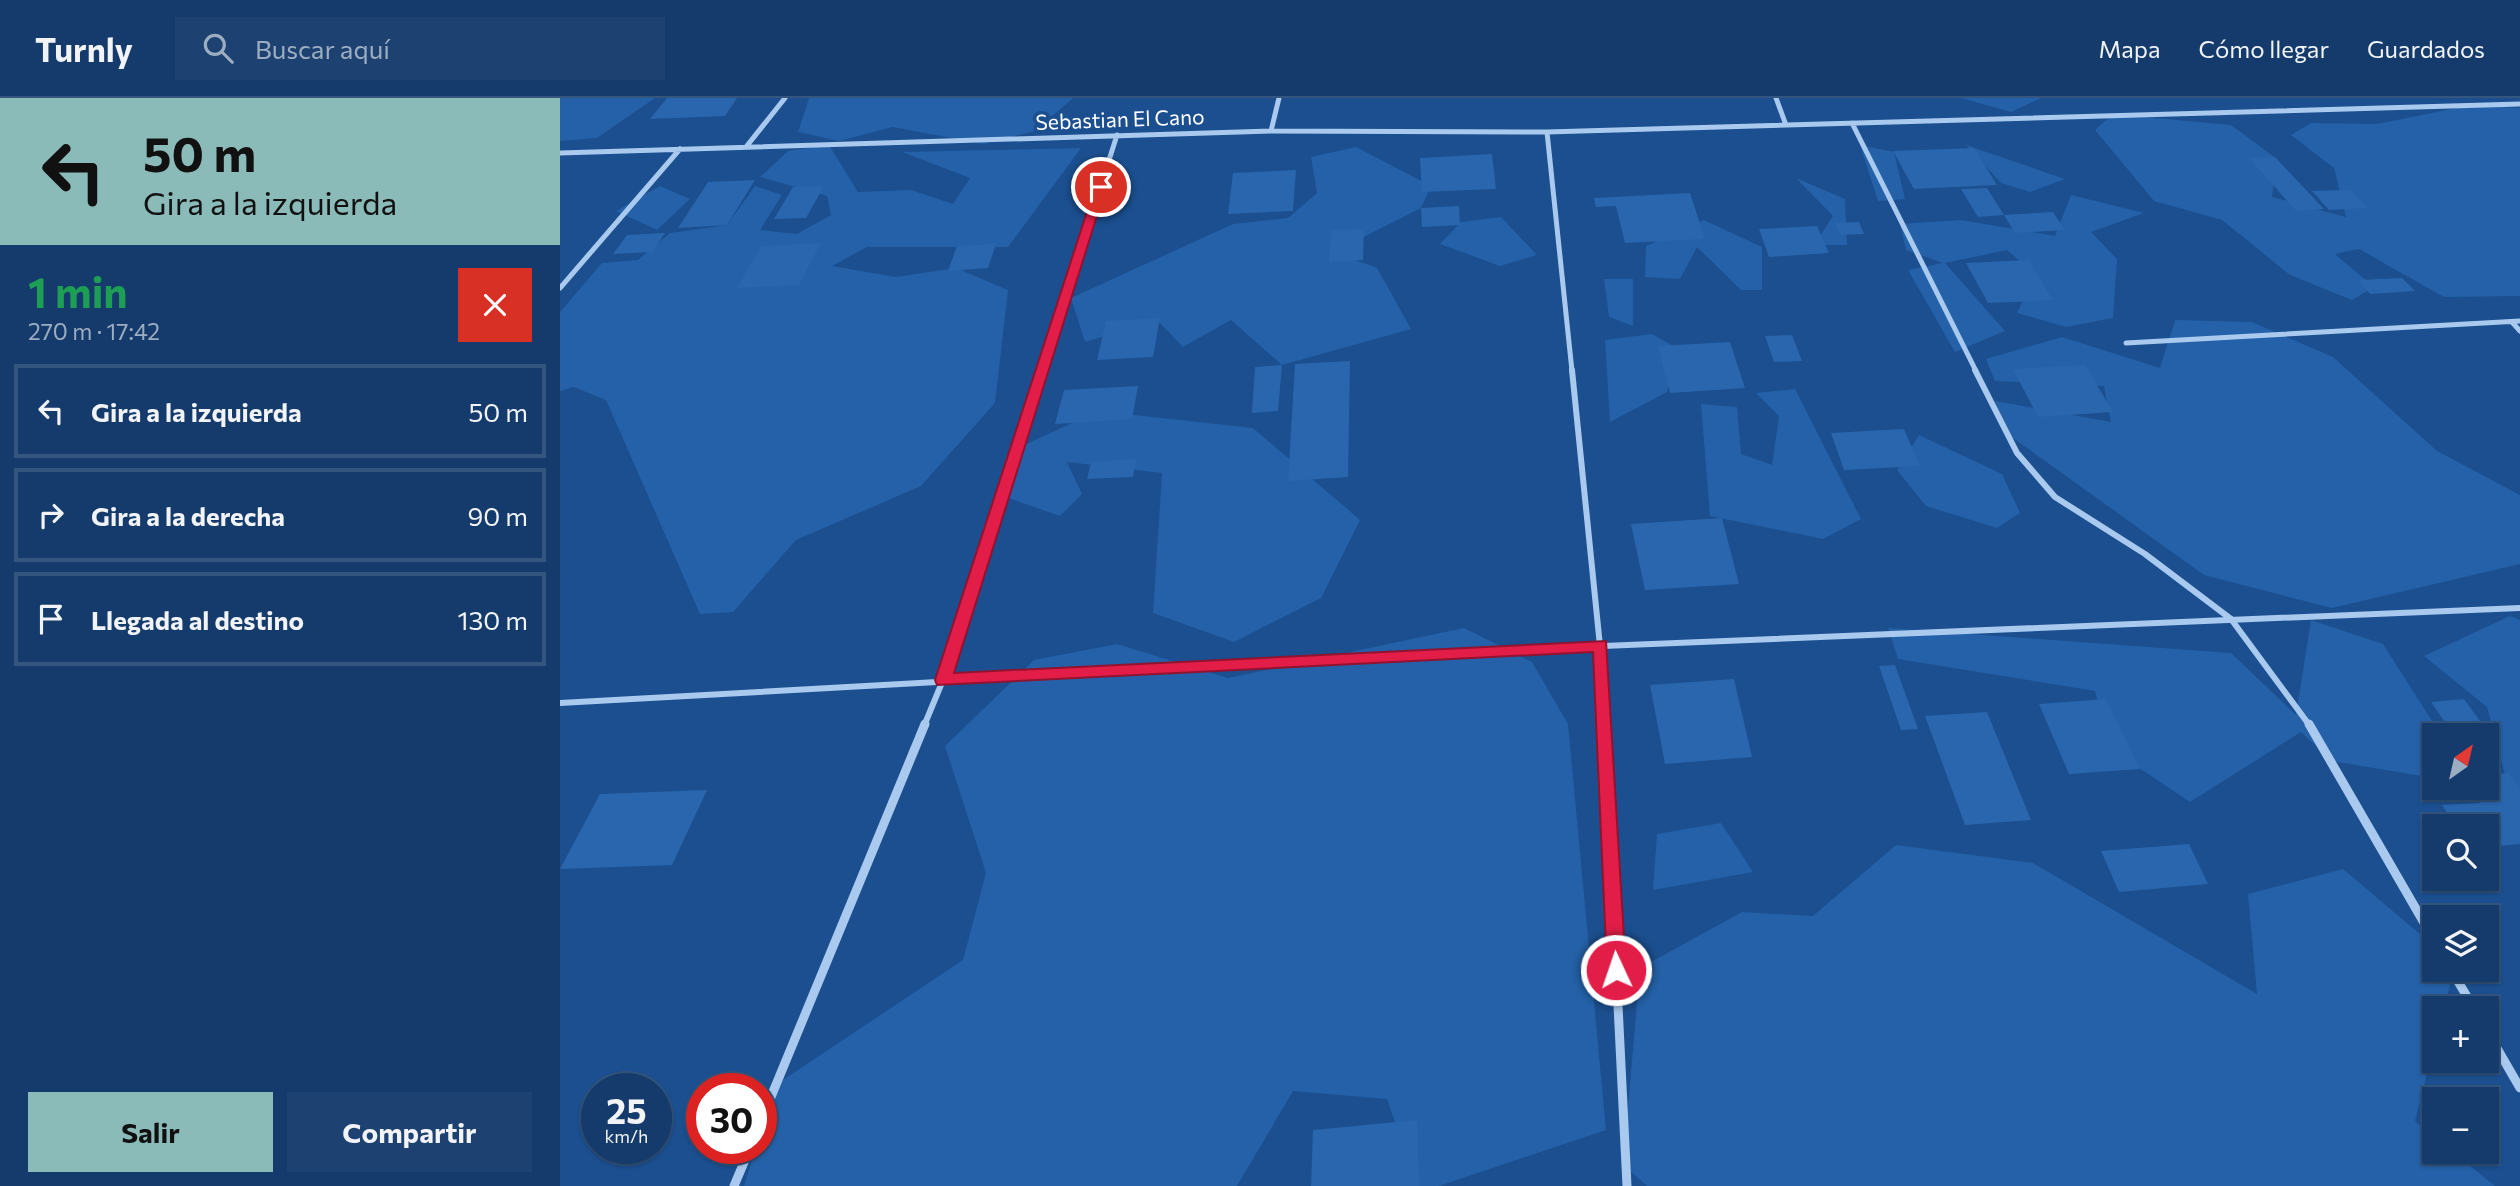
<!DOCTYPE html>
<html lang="es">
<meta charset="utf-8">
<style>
body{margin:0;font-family:Commissioner,sans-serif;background:#1d4271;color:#f1f3f6;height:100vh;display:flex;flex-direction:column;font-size:26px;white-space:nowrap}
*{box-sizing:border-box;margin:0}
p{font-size:23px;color:#9dadc1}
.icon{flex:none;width:38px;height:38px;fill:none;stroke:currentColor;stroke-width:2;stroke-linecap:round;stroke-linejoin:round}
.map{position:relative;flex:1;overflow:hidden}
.side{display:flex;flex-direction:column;background:#143b6b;width:560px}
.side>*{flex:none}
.banner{background:#8bbbb9;color:#111;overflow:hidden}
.needle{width:46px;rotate:34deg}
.controls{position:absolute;left:1862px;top:625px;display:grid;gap:14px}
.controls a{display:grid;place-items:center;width:77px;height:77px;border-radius:0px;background:#143b6b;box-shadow:0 2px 5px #0004,0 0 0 2px #33557e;font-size:35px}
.speed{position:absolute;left:21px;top:975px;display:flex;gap:14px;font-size:35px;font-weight:700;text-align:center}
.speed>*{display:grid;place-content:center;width:91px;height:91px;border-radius:50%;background:#143b6b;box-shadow:0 2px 5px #0004,0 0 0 2px #33557e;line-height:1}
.speed small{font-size:18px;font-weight:400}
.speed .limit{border:10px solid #d22;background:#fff;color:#111}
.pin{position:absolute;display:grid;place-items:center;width:60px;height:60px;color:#fff;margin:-30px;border:4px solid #fff;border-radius:50%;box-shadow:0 2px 7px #0007}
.me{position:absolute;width:77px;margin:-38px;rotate:357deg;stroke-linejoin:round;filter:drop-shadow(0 0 5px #0008)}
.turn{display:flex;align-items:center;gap:24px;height:147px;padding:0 28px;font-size:32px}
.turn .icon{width:91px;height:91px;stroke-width:2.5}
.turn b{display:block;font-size:49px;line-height:60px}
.round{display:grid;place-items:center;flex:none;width:74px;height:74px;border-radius:0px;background:#1d4271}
.head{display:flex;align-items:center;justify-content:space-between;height:119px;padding:0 28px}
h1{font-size:42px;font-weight:700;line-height:52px;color:#1e9e55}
.cta{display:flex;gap:14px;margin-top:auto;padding:14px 28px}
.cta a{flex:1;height:80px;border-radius:0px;background:#8bbbb9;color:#111;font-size:28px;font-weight:700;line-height:80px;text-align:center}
.cta a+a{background:#1d4271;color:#f1f3f6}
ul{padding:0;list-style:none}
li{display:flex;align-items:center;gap:21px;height:94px;margin:0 14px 10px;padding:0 14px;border:4px solid #33557e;border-radius:0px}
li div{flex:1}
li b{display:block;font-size:26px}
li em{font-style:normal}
header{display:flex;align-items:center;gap:42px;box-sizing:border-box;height:98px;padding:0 35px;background:#143b6b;border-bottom:2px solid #33557e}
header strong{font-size:33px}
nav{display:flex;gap:38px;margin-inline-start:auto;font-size:24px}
.search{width:490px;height:63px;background:#1d4271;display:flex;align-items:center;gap:18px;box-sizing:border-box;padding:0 24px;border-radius:0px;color:#9dadc1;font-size:26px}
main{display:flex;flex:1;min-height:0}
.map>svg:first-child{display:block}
.green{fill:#2461a8}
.building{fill:#2a66ad}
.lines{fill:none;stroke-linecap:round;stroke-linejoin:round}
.minor-far2{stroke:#a9c9ee;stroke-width:5}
.minor-far1{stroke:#a9c9ee;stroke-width:6}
.minor{stroke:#a9c9ee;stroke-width:9}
.route{fill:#e11d48;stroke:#92132f;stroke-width:2}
.labels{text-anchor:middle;stroke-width:7;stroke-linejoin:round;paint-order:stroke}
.far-street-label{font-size:21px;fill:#fff;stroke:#1b4f8f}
</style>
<header>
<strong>Turnly</strong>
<div class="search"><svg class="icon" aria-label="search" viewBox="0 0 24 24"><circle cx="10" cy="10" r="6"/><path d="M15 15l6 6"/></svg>Buscar aquí</div>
<nav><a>Mapa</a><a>Cómo llegar</a><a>Guardados</a></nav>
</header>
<main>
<section class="side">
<div class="banner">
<div class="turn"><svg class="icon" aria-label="left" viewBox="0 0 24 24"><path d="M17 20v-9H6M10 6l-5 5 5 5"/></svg><div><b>50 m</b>Gira a la izquierda</div></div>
</div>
<div class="head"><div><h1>1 min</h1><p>270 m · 17:42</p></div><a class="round" style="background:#d93025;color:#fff"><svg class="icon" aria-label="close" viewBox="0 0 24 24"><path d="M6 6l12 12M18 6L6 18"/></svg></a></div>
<ul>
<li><svg class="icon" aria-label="left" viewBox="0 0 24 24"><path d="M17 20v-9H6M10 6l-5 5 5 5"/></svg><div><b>Gira a la izquierda</b></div><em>50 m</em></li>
<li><svg class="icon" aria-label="right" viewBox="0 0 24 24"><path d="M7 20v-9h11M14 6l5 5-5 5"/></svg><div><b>Gira a la derecha</b></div><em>90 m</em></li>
<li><svg class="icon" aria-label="arrive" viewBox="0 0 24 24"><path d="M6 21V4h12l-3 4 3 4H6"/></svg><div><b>Llegada al destino</b></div><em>130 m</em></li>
</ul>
<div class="cta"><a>Salir</a><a>Compartir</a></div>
</section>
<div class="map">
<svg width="1960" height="1088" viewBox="0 0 1960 1088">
<rect width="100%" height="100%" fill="#1b4f8f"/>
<!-- green -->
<path class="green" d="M0,0H95L37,40L0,43Z
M249,0H513L475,33L423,46L333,29L279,43L238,34Z
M1401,0H1481L1451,14Z
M1911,7L1960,10V198L1884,199L1799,151L1775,156L1814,189L1792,202L1730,177L1662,122L1594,103L1535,32L1553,16L1671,27L1717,61L1712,99L1786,119L1774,70L1731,37L1751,25L1817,26Z
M269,47L298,94L351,92L393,106L410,80L342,54L521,50L448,149H307L272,168L336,179L396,170L448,192L435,305L361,388L236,442L173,514L140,516L46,302L14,289L0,293V214L42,165L78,162L110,135L167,127L195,88L222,97L200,132L237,136L271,117L267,98L200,79L228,53Z
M1300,47L1334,54L1345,101L1318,103Z
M1406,47L1505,81L1470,94L1441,85Z
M796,49L871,88L861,110L774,154L817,170L851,231L722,267L671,222L623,249L597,222L525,244L511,200L673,126L728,120L757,95L751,59Z
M1236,80L1285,101L1287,147H1254L1273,118Z
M100,88L130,101L97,132L56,113Z
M1511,97L1584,115L1531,134L1557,161L1553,220L1506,229L1457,215L1475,176L1447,152L1385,165L1445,233L1395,254L1348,172L1383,165L1346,152L1340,126L1401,122L1495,138Z
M941,119L977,157L940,168L880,146L901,124Z
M1144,122L1202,149V192H1181L1137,149L1120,181L1085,179L1086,148Z
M1044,181H1073V228L1049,219Z
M1615,222L1692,224L1773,259L1877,353L1960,397V466L1772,510L1644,477L1446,335L1435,303L1551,324L1544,288L1435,283L1426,261L1502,239L1600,270Z
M1092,236L1117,250L1107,294L1050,324L1045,242Z
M1235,291L1301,421L1263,441L1150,418L1141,306L1177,309L1181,356L1212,367L1219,318L1196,295Z
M538,313L693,330L800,422L761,500L674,544L593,515L602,375L507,364L522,396L500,418L437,396L460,349Z
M1359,337L1442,376L1460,415L1437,430L1366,408L1337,372Z
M1950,518L1960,522V698L1949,692L1927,609L1864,558Z
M1751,522L1823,546L1881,637H1874V661L1862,678L1772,663L1741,634L1630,704L1548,649L1535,593L1338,561L1328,530L1671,555L1736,617Z
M904,530L972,564L1008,626L1046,1032L879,1088H857L827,1001L733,993L677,1088H184L196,1050H201V1036L217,986L403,862L426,775L385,648L474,562L557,546L668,580Z
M1161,725L1193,774L1093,792L1097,736Z
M1336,747L1473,765L1697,896L1688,796L1783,771L1874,848V872H1894L1884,910H1874V949L1855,1023L1874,1039V1054H1893L1935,1088H1087L1063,1067L1080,870L1182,814L1253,818Z"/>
<!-- building -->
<path class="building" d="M107,0H177L165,18L90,21Z
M1414,50L1437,87L1354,91L1333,53Z
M932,56L936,91L862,94L860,60Z
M1715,59L1764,111L1736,113L1689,60Z
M736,72L733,113L668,116L673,75Z
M195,82L167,127L118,130L148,84Z
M264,88L246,120L214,121L233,89Z
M1427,90L1444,117L1418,119L1401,91Z
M1790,92L1808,110L1769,112L1752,93Z
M1130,95L1145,141L1065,145L1056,108L1036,109L1034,100Z
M899,108L900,127L862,129L861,110Z
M1493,114L1505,132L1455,135L1444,117Z
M1299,124L1304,136L1280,137L1275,125Z
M1257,128L1269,155L1209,159L1199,131Z
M804,131L803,162L769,164L771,132Z
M105,135L92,154L53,156L67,137Z
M261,145L239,187L177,190L201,148Z
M436,146L428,170L388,173L397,148Z
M1468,162L1493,202L1428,205L1406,165Z
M1842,180L1855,193L1810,196L1798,182Z
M600,220L593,259L537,262L546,223Z
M1232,237L1242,263L1214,264L1205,238Z
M1170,244L1185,290L1110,295L1098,248Z
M790,263L788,379L728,383L735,266Z
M722,267L718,313L692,315L695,269Z
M1525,267L1553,314L1478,319L1453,271Z
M578,288L572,321L495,326L504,292Z
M1344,331L1360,368L1284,372L1271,335Z
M576,361L573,379L527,381L531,364Z
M1162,420L1179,486L1085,492L1071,426Z
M1335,567L1358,631L1341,632L1319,568Z
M1174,581L1192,659L1105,666L1090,587Z
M1546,601L1580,671L1509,676L1479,606Z
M1904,601L1933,641H1927V637H1894L1871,604Z
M1427,614L1471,722L1405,727L1365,618Z
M1948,675L1960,691V746L1927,749V728H1896L1882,707L1920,705L1910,690H1927V677Z
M147,692L112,767L0,771L40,696Z
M1629,746L1648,786L1559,794L1541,753Z
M857,1022L859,1088H751L753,1032Z"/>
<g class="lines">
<!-- minor-far2 -->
<path class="minor-far2" d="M1216,0L1226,27
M1292,25L1416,273
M711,33L719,0
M987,34L1012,273
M186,49L225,0
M0,55L711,33L987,34L1960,6
M0,190L120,51
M1952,224L1960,233
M1566,245L1960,223
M482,273L557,37"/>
<!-- minor-far1 -->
<path class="minor-far1" d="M1012,272L1040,548L1044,628
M1415,272L1457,355L1495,399L1585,456L1671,521L1750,628
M0,605L970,551L1960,510
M364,628L383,582L482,272"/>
<!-- minor -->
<path class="minor" d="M1044,626L1067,1088
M1749,626L1874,842
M1891,872L1914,910
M1927,933L1960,990
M201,1023L365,626
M174,1088L190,1050"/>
</g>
<!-- route -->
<path class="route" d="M541,86L546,89L394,575L1046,543L1066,872L1063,879L1056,881L1049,879L1047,872L1033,554L377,587L375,582L535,89Z"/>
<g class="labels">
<!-- far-street labels -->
<g class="far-street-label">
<text transform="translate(560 22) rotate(-2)" y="7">Sebastian El Cano</text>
</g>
</g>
</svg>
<div class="controls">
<a><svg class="needle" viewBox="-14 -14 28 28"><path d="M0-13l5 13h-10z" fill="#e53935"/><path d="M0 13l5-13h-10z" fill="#9dadc1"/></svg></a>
<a><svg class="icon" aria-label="search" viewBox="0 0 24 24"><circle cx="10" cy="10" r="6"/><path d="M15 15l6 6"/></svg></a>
<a><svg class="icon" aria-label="layers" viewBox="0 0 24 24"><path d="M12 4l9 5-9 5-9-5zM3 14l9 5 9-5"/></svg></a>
<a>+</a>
<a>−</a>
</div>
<div class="speed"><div>25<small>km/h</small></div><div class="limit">30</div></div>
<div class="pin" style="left:541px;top:89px;background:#d93025"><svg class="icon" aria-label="arrive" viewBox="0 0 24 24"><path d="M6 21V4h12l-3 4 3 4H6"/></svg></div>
<svg class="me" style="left:1056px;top:872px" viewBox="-20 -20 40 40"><circle r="17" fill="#e11d48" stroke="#fff" stroke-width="3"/><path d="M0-11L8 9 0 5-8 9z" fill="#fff"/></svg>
</div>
</main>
